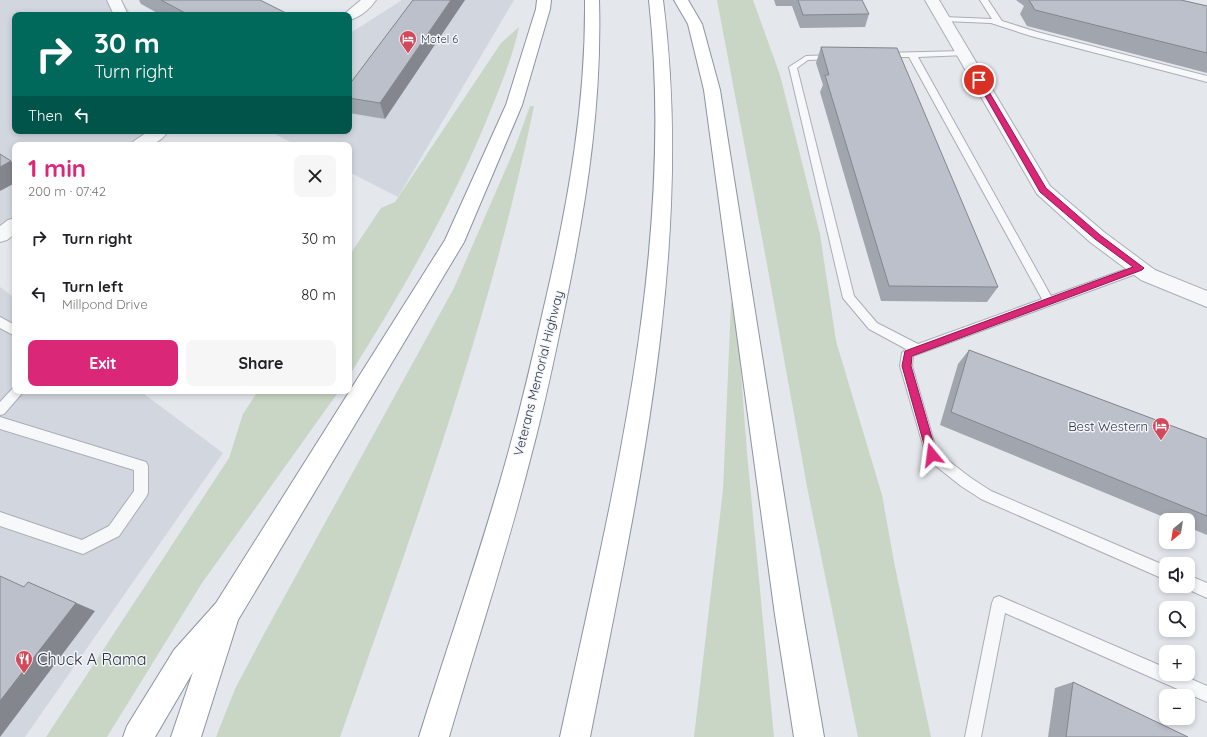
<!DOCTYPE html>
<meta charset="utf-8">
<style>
body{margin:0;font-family:Quicksand,sans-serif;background:#f6f6f6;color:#202124;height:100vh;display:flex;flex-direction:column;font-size:15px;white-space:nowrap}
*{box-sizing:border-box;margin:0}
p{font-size:13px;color:#757577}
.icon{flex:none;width:22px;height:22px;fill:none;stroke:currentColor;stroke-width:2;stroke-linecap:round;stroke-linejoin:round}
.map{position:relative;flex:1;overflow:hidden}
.sheet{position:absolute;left:12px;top:142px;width:340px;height:252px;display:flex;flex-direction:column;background:#fff;border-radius:8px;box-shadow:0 2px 6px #0003}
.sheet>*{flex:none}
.banner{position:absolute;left:12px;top:12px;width:340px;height:122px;border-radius:8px;box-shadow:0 2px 6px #0003;background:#00695c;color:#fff;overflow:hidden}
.needle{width:26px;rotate:210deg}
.controls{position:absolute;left:1159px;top:513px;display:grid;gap:8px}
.controls a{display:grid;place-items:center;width:36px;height:36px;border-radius:8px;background:#fff;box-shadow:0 2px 6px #0003;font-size:20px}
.pin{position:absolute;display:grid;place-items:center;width:34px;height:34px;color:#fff;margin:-17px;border:2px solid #fff;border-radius:50%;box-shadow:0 1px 4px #0007}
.me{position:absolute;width:44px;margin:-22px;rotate:344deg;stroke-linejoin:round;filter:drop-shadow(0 0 3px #0008)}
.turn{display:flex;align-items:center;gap:14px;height:84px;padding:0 16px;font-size:18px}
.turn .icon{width:52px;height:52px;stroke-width:2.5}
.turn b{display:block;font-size:28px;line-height:34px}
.then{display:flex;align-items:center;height:38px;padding:0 16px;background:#0003;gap:8px;font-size:15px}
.round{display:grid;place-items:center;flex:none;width:42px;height:42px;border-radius:8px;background:#f6f6f6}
.head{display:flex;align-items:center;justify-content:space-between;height:68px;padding:0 16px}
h1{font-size:24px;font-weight:700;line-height:30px;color:#db2777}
.button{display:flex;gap:8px;margin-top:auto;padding:8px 16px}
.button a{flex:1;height:46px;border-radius:8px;background:#db2777;color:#fff;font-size:16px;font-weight:700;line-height:46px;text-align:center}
.button a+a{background:#f6f6f6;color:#202124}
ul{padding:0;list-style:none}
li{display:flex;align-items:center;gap:12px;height:56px;padding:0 16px}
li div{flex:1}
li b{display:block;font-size:15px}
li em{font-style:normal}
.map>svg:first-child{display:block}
.built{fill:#d2d6de}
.green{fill:#c9d6c5}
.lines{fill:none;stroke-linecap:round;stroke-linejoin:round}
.service-casing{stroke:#a9aeb7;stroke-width:2}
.minor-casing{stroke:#a9aeb7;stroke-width:2}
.motorway-casing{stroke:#8b94a3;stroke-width:2}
.service{fill:#f7f8fa;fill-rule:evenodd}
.minor{fill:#f7f8fa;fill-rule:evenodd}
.motorway{fill:#fff;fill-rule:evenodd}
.wall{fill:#a1a5ae}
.shaded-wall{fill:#83868d}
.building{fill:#bbc0ca;stroke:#83868d}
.route{fill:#db2777;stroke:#8e194d}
.labels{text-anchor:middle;stroke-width:3;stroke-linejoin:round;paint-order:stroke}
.far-poi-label{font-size:11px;fill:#2b3445;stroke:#f4f6f9;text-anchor:start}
.street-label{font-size:13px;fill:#2b3445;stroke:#f4f6f9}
.poi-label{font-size:13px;fill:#2b3445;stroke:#f4f6f9;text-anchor:end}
.near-poi-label{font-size:16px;fill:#2b3445;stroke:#f4f6f9;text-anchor:start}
</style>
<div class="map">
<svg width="1207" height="737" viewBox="0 0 1207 737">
<rect width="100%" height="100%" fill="#e4e7ec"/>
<!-- built -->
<path class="built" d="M0,0H121L132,15H15V131H161L140,145H15V218L0,227Z
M402,0H514L398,197L349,172V145H296L269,131H349V34Z
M0,287L15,298V391H140L223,453L25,737H0Z"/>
<!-- green -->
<path class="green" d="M717,0H753L780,75L820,234L836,341L882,495L895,567L931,737H858L808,492L766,259Z
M519,27C512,60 498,92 485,124C448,212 400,295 349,376V256L381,208L395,202L501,43Z
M530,106H534C490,322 413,530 340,737H216L235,689L264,634L454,288L514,150Z
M731,303L736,306L747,453L774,737H694L723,490Z
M258,391H339L202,583L107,737H46L229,458L243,414Z"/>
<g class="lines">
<defs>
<path id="service" d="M980,0H988L1002,21L1037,32L1207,76V82L1031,36L991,23L944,21L940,19L944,17L992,19Z
M963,51L967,53L966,55L918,57L1051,296L1140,264L1144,265L1145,268L1144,271L913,356L912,366L937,452L971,478L991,491L1166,566V580L981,499L961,486L927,459L900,366L902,353L906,349L869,329L843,298L789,67L806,56L833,55L837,57L833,59L808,60L797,68L854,296L877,323L918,344L1042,299L909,57H883L879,55L883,53Z
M0,317L15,325V336L0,328Z
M14,387H15V391H24L4,414L0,415V402Z
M0,417L146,462L148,466V493L146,497L119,536L83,554L0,526V512L82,540L109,526L134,491V470L0,429Z
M1188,575L1207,583V598L1183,587L1182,586H1188Z
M999,596L1166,668V674H1180L1207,686V702L1005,613L981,737H965L992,603L994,598Z"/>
<path id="minor" d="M107,0H121L128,15H114Z
M361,0H376C370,9 359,18 349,20V15H343Z
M925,0H939L1050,186L1104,232L1155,270L1207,291V307L1141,280L1090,242L1037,194Z
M149,131H168C159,146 147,145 131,145L134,141Z
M15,218V234L7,240L0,242V226L8,220Z"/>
<path id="motorway" d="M537,0H551L550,9L522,105L464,242L238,620L201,737H171L193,672L155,737H123L127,726L174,650L216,603L445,240L506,105L536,9Z
M585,0H599C602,101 587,199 567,297C556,351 545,404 531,456C507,551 476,644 449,737H419C448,644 481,551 507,457C522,404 534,351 546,298C569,199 586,101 585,0Z
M649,0H663C695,247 637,496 590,737H560C612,496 676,248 649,0Z
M674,0H688L702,24L720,90L803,615L824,737H794L775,615L704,90L688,24Z"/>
</defs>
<!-- service casing -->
<use href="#service" class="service-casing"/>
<!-- minor casing -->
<use href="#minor" class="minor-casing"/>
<!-- motorway casing -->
<use href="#motorway" class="motorway-casing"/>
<!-- service -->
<use href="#service" class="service"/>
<!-- minor -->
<use href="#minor" class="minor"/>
<!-- motorway -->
<use href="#motorway" class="motorway"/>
</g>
<!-- wall -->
<path class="wall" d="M139,0H260L290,15H161L141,4Z
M413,0L385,119L349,113V85Z
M774,0H862L869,14L865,27L800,28L792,6H776Z
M1016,0H1181L1207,6V73L1027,26L1020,14L1024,6Z
M821,47L998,287L987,302L881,301L820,92L823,85L816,63Z
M969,350L1207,439V535L1188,527V520H1171L940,425L958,364Z
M1073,682L1188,737H1048L1055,688Z"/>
<!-- shaded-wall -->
<path class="shaded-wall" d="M451,0H465L385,119L380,103Z
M11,161L15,166V183L0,191V167Z
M28,582L95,611L0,737V701Z"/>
<!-- building -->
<path class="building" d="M161,0H260L290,15H189Z
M413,0H451L380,103L349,98V85Z
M798,0H862L869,14L803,15Z
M1029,0H1181L1207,6V53L1035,10Z
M821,47L897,48L998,287L889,286L825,75H829Z
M0,154L11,161L0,167Z
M969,350L1207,439V516L951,412Z
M0,576L24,587L28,582L76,603L0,701Z
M1073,682L1188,737H1066Z"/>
<!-- route -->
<path class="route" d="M979,78L982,80L1046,188L1100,235L1144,268L1142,270L912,356L911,366L937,455L935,458L932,459L929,458L927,455L902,366L905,351L1133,267L1095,239L1040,192L976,80Z"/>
<!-- icons -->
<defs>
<symbol id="hotel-pin" viewBox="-11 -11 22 30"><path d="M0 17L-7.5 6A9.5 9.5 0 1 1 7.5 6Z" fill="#d1495b" stroke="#f4f6f9"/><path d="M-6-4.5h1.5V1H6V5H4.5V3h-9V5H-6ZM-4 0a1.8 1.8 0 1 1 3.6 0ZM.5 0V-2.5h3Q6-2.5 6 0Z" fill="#fff"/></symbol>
<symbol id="restaurant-pin" viewBox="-11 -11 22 30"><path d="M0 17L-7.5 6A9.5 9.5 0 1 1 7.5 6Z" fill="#d1495b" stroke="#f4f6f9"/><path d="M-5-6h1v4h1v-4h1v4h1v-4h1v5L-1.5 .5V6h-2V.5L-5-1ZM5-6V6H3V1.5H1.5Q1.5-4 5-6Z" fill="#fff"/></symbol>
</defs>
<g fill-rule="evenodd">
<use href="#hotel-pin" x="398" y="29" width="20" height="27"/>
<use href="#hotel-pin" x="1151" y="416" width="20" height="27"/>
<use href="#restaurant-pin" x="14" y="649" width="20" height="27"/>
</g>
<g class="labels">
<!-- far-poi labels -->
<g class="far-poi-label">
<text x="421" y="43">Motel 6</text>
</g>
<!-- street labels -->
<g class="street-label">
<text transform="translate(538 373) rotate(-76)" y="5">Veterans Memorial Highway</text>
</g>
<!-- poi labels -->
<g class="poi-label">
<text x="1148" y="431">Best Western</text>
</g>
<!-- near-poi labels -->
<g class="near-poi-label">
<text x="37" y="665">Chuck A Rama</text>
</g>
</g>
</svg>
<div class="controls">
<a><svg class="needle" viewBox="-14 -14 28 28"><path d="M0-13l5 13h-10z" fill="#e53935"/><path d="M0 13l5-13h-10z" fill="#757577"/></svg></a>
<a><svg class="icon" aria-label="sound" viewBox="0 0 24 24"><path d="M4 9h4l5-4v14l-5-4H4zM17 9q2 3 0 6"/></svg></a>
<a><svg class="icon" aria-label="search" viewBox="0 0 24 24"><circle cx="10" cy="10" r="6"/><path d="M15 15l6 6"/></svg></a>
<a>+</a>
<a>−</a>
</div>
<div class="pin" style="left:979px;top:80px;background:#d93025"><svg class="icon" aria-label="arrive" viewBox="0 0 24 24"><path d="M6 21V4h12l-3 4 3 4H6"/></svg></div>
<svg class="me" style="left:932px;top:455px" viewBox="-20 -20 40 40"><path d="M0-17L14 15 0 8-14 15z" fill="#db2777" stroke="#fff" stroke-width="4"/></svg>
<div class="banner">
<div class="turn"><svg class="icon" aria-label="right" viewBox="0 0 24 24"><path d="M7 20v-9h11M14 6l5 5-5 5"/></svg><div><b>30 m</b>Turn right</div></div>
<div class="then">Then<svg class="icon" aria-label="left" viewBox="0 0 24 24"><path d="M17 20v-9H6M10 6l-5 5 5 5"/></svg></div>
</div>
<section class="sheet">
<div class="head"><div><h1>1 min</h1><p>200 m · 07:42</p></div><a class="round"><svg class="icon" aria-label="close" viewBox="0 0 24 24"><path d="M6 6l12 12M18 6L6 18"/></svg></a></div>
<ul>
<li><svg class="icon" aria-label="right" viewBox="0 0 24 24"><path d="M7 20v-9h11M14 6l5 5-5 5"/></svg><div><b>Turn right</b></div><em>30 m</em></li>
<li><svg class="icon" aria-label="left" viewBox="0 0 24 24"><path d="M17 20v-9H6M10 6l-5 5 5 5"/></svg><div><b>Turn left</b><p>Millpond Drive</p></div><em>80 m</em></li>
</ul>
<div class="button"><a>Exit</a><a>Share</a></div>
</section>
</div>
